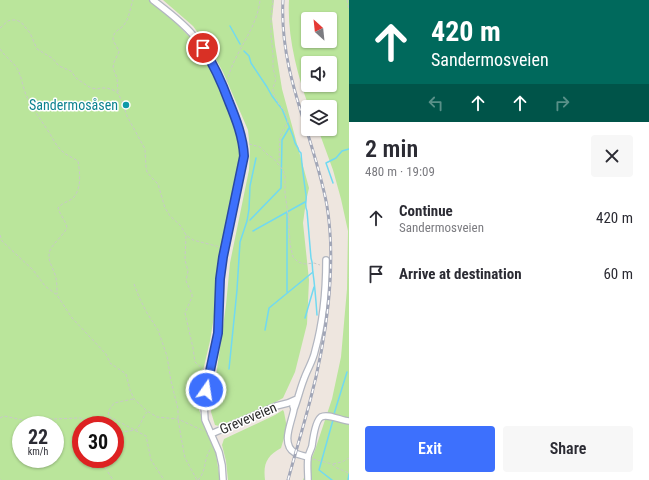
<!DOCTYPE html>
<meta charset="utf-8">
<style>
body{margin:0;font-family:"Roboto Condensed",sans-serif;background:#f7f7f7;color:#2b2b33;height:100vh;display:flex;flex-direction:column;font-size:15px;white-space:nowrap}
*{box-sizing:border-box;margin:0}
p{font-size:13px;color:#7c7c81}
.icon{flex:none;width:22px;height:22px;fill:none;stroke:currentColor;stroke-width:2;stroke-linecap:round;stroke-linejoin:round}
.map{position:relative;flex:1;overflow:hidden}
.panel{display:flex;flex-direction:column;background:#fff;width:300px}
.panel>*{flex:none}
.banner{background:#00695c;color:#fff;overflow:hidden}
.needle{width:26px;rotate:333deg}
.fabs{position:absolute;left:301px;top:12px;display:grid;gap:8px}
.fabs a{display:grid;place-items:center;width:36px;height:36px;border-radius:4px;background:#fff;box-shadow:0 1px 3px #0004;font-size:20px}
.speed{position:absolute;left:12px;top:416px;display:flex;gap:8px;font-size:20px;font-weight:700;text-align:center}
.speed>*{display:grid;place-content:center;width:52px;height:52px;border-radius:50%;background:#fff;box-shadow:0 1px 3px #0004;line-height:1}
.speed small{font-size:10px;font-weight:400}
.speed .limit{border:6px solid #d22;background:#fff;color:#111}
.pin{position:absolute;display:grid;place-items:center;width:34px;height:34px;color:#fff;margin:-17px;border:2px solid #fff;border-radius:50%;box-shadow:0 1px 4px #0007}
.me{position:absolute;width:44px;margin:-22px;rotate:13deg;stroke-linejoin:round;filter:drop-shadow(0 0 3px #0008)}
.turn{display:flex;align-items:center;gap:14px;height:84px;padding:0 16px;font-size:18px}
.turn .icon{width:52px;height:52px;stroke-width:2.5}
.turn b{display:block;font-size:28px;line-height:34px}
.lanes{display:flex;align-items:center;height:38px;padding:0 16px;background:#0003;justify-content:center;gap:20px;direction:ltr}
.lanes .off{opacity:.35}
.round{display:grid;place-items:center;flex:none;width:42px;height:42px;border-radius:4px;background:#f7f7f7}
.head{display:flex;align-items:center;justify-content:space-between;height:68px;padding:0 16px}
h1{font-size:24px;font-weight:600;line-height:30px}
.primary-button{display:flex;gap:8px;margin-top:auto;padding:8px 16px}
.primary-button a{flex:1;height:46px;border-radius:4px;background:#3d70fd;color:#fff;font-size:16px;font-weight:600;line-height:46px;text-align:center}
.primary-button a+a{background:#f7f7f7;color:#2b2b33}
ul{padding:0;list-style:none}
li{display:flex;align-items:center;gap:12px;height:56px;padding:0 16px}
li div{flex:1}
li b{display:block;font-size:15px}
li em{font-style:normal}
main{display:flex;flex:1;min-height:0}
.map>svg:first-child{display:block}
.green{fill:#bae59b;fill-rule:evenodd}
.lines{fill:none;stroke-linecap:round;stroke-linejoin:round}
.stream{stroke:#71d9f1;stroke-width:1.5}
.minor-casing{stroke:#b2b6c0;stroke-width:8}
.path{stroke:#c8c8c8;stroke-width:1;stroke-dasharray:3 2;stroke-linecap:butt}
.minor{stroke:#fff;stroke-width:5.5}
.rail-casing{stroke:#a1a6b7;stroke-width:3}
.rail{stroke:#fff;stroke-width:1.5;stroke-dasharray:4.5;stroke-linecap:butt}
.route-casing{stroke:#2849a4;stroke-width:10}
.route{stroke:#3d70fd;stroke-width:7}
.culture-dot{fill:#0f9aa8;stroke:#fff;stroke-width:1.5}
.labels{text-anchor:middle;stroke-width:3;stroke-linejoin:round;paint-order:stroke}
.culture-label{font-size:14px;fill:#0d838f;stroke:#fff;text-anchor:end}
.street-label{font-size:14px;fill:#2c2c2c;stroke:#fff}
</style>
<main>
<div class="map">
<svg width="349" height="480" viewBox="0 0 349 480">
<rect width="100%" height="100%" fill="#eee6df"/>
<!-- green -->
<path class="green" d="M0,0H151L174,21L200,48L221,86L240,141V156L219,260L216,304L210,341L202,375L199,410L215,448L220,480H0ZM21,425H55V459H21ZM81,425H115V459H81Z
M163,0H274L272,19L275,45L282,89L309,188L306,201L303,223L309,280L307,324L295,372L283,398L255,413L223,427L215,425L211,412L226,305L230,263L249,170L250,150L248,130L223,72L212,52L193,26Z
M289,0H349V480H303L315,450L332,399L341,357L347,289L348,231L341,199L333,170L318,129H330V107H309C297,74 287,35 289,0ZM308,19H330V41H308ZM308,63H330V85H308Z
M283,410L284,412L287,428L281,448C267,456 263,463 265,480H228L226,461L222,445L224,439L275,415Z"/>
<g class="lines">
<!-- stream -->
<path class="stream" d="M230,26L240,44
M244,51L249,56L251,63L267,87L272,96L282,109L293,136L295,143L298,148L299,151L301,153C302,167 304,181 306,195C307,201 304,205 307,211L311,258C313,263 312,268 313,273C315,287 316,301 317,315
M333,183L326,163L336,158L342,151L349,149
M250,220L281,188L282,140L289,128
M253,231L305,202
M287,292V213
M305,318L314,287
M265,330L269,308L313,272
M229,369L237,290L240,242L247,221L249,209L250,186L256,158
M334,414L347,372
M332,480L319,470L333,420
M348,480L349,474"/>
<defs>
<path id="minor" d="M153,0C167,11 181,21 193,35C217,63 229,100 241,135C243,144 244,152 243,161L223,257L220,279L218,333L206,390L204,405L205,420L219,452L222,465L223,480
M293,406L294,409C292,422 280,444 295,453C299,455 304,456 308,457
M294,409C298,399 300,389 304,379C307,370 313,361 315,351C323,322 326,290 326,260
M211,434L276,406L288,403L297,399
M308,480C308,473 307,465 308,458C308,454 311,450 312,446C313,439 315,421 321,417C328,413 342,421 349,421"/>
</defs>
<!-- minor casing -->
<use href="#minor" class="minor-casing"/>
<!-- path -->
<path class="path" d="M273,0L271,18V34L273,55V68L276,79L273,88V93L278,103L285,112L288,121L280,137L279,162
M347,0L349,10
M0,28L8,21L11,20H16L21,22L30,33L37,49L52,58L59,66L71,71L76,78L86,85L91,88L97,89L101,88H107L113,90L118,93L123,104L127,116L145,149L146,167L147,172L152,178L158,184L165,208L170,216L180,225L186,235L193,240L220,247
M0,49C5,57 14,62 18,70C22,78 23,89 27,97C33,110 42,121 50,134C53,139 56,145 60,149C65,155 72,157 78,161C80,173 82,190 72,199C67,202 62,203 58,208C60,215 66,221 67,228C63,235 56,241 51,248C45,259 54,268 56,278C57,283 57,289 57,294
M227,82C233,53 257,30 260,0
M118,92L117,78L113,68L114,62L119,52C118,47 113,43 113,38C114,31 119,30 123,26C129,20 130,8 133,0
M249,144L260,147L268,155L273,158L283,170L285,177V193L289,222L290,244L293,257L298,262L305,264L314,263L320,265
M0,235L2,241L33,270L45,286L57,295L72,318L106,354L110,363L126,374L130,390L134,399L147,411L157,417L178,419L204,431
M186,236L185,260L188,271L186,281L192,294V297L185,313L193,348L195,362L205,371
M349,277V278
M134,284L139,297L147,313L158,330L167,356L171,381L178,409V419L181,437L185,458L197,480
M133,399L114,403L109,410L108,416L146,436L151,460L164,480
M0,418L4,416L23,420L80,418L91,422L93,425
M115,431L122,432L136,430C141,425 142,418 147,412
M101,459V461L113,480
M313,459L332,464L337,468L349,473
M333,464L342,462L349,458
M0,479V480
M198,480C205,473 204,465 207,456C208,453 210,450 211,447"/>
<!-- minor -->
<use href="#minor" class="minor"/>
<defs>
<path id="rail" d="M283,0C279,75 314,135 327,206C337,268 326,341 310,401C303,428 295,454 288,480"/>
</defs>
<!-- rail casing -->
<use href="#rail" class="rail-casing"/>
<!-- rail -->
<use href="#rail" class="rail"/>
</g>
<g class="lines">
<defs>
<path id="route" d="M203,48C214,65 222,83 229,102C236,119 243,137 244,156L223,257L220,279L218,333L206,390"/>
</defs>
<!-- route casing -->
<use href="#route" class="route-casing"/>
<!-- route -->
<use href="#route" class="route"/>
</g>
<!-- markers -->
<circle class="culture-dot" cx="126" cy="105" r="4"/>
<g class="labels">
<!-- culture labels -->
<g class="culture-label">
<text x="118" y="110">Sandermosåsen</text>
</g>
<!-- street labels -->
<g class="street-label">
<text transform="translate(248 418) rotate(-23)" y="5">Greveveien</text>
</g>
</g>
</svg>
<div class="fabs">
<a><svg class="needle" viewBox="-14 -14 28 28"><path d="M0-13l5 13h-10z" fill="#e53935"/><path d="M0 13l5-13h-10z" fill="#7c7c81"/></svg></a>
<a><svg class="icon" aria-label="sound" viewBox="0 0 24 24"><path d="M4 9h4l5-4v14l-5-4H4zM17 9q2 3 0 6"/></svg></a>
<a><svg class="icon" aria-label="layers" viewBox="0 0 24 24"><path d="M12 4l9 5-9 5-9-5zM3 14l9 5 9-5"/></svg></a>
</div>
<div class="speed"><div>22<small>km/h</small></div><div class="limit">30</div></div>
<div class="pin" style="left:203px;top:48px;background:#d93025"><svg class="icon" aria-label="arrive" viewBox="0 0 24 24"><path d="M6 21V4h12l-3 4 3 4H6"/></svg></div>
<svg class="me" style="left:206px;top:390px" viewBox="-20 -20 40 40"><circle r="17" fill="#3d70fd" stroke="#fff" stroke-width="3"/><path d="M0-11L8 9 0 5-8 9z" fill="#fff"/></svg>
</div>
<section class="panel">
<div class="banner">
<div class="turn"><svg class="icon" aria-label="ahead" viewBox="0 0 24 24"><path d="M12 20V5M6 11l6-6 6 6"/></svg><div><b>420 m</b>Sandermosveien</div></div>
<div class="lanes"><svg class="icon off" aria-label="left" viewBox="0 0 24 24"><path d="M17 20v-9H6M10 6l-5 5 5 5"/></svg><svg class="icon" aria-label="ahead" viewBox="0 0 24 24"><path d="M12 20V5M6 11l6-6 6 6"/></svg><svg class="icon" aria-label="ahead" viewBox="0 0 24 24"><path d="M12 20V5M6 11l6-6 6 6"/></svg><svg class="icon off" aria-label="right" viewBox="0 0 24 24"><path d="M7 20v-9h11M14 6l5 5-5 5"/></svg></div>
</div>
<div class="head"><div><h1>2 min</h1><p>480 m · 19:09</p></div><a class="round"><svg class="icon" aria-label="close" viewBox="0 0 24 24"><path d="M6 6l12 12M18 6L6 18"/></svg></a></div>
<ul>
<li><svg class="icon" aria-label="ahead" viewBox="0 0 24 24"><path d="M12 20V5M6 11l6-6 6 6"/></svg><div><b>Continue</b><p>Sandermosveien</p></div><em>420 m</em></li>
<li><svg class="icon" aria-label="arrive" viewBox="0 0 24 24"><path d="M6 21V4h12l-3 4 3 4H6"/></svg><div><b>Arrive at destination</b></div><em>60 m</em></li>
</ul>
<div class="primary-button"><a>Exit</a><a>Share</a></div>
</section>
</main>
